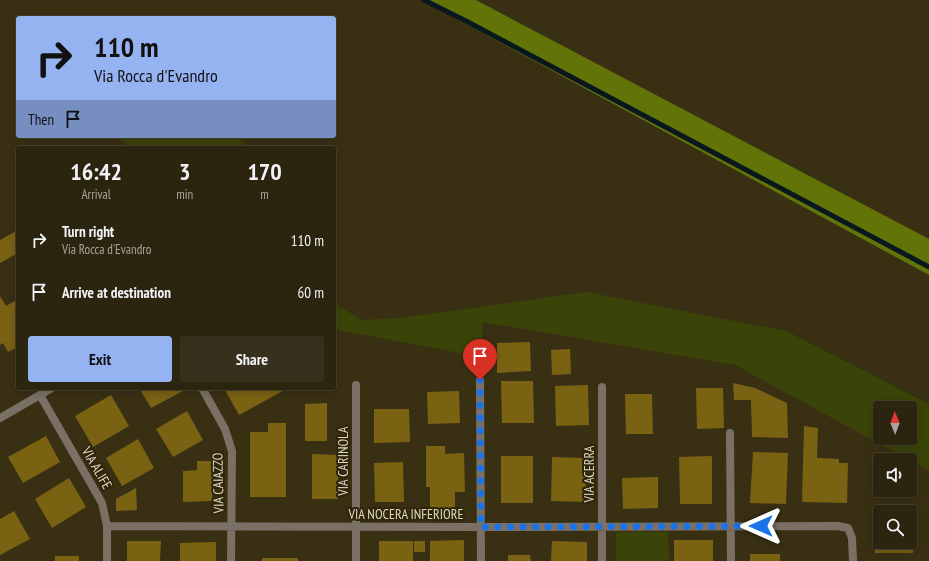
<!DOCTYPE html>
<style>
body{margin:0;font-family:"PT Sans Narrow",sans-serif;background:#37301d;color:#f1f3f6;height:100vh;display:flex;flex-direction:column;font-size:15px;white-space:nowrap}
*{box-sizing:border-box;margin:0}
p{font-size:13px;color:#a6a49e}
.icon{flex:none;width:22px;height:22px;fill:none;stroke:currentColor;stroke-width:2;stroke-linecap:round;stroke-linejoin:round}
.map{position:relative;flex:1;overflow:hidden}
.details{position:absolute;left:16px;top:146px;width:320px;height:244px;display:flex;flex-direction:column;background:#2b240f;border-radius:4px;box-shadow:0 2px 10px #0003,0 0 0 1px #47412f}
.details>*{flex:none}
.guide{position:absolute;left:16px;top:16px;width:320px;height:122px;border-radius:4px;box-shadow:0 2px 10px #0003,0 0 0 1px #47412f;background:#95b2f1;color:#111;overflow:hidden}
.needle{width:26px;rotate:359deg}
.controls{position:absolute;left:873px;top:401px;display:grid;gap:8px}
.controls a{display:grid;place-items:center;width:44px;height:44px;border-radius:4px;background:#2b240f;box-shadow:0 2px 10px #0003,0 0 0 1px #47412f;font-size:20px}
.pin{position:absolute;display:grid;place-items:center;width:34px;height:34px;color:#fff;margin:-41px -17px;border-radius:50% 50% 50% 0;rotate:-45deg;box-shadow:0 0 4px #0007}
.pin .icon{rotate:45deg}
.me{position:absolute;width:44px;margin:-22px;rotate:270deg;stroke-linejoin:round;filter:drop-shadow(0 0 3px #0008)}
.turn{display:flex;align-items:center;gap:14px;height:84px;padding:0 12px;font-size:18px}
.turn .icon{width:52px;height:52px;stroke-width:2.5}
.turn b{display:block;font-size:28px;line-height:34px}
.then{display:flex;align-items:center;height:38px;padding:0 12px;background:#0003;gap:8px;font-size:15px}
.eta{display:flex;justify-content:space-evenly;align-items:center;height:68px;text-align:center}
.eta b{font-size:24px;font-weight:700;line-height:28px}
.action{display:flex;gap:8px;margin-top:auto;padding:8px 12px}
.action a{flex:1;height:46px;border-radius:4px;background:#95b2f1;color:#111;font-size:16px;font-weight:700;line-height:46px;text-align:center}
.action a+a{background:#37301d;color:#f1f3f6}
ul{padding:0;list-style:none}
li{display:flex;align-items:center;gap:12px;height:52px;padding:0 12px}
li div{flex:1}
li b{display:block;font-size:15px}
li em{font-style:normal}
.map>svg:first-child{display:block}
.green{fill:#3a4408;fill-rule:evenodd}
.forest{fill:#627307}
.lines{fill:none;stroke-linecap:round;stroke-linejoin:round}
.stream{stroke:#09171e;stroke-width:5}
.building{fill:#7a6213;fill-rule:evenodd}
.street{stroke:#7a7065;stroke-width:8}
.route{stroke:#1a73e8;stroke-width:7;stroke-dasharray:0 12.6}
.labels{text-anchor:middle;stroke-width:4;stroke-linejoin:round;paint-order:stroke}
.street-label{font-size:14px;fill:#ddd7c7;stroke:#2f2609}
</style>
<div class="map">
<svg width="929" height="561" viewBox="0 0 929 561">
<rect width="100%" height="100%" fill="#393014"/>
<!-- green -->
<path class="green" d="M118,136H239L248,148H129Z
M586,292L786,331L929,404V471L735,365L483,322L481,357L334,329V303L361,320L401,318ZM880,408H910V438H880Z
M616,532H668L669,561H616Z"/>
<!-- forest -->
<path class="forest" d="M422,0H476L929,239V275Z"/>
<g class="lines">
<!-- stream -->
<path class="stream" d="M424,0L466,21L929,267"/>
</g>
<!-- building -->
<path class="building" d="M18,230V253L0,263V240Z
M0,296L6,306L18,299V347L8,352L3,343L0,345Z
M530,342L531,371L497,373V343Z
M570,349L571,374L552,375L551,350Z
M501,381H533L534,423H502Z
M733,383L755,388L787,403L788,438L752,437L751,400H734Z
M588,385L589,425L556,426L555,386Z
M139,388H181L183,391L151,408Z
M224,388H288L239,415Z
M696,388H723L724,428L697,429Z
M459,391L460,423L428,424L427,392Z
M625,394H652L653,434H626Z
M111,395L129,426L93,447L75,416Z
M327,403V441H305V404Z
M374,409H409L410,442L374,443Z
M187,411L203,440L173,457L156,429Z
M268,423H286V497H250V432H268Z
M804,426L818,428L817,458L839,459V463H848L847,503L802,502Z
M46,436L60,462L23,483L8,457Z
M138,439L154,468L122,486L106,458Z
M426,446H445V454L464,453L465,492H455V509H430V487H426Z
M753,452L788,453L786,504L750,503Z
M312,454L338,455V499H312Z
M501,456H533V503H501Z
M712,456V504H680L679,457Z
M552,457L586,458L585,502L551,501Z
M197,461H213L212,501L183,502V471L197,470Z
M403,462L404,502H375L374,463Z
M658,477V508L623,509L622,478Z
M69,478L86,507L52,528L35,499Z
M136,488L137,510L116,511V499Z
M875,505H912L913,553H875ZM880,512H910V542H880Z
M14,511L30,539L0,555V519Z
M464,540V561H430V541Z
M674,540H713V561H674Z
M127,541H161L160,561H127Z
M379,541H413V561H379Z
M414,541H425V552H414Z
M552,541L587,542V561H551Z
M216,542V561H180V543Z
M750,554H780V561H750Z
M508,555H530L531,561H508Z
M55,556H79V561H55Z
M262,558H298V561H262Z"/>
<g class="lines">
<!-- street -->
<path class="street" d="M480,380L481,561
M602,387V561
M202,388L225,429L232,451L231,561
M40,395L102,503L107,526V561
M0,418L52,388
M730,433L731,561
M107,526L481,527L838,526L848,528L852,538L853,561
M356,561V385"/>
</g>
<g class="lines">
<!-- route -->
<path class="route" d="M480,380L481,527L761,526"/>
</g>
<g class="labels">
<!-- street labels -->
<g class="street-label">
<text transform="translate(343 461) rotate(-90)" y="5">VIA CARINOLA</text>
<text transform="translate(97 468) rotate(60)" y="5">VIA ALIFE</text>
<text transform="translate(589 474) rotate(-90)" y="5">VIA ACERRA</text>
<text transform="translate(218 483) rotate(-91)" y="5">VIA CAIAZZO</text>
<text x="406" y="519">VIA NOCERA INFERIORE</text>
</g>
</g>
</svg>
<div class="controls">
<a><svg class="needle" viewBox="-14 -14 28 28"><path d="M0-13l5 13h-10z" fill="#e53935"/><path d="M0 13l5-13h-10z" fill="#a6a49e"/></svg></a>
<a><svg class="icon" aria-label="sound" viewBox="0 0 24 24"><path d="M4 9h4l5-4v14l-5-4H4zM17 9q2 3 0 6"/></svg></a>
<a><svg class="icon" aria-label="search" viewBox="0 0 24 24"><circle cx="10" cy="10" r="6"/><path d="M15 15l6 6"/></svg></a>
</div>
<div class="pin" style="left:480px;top:380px;background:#d93025"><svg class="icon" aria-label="arrive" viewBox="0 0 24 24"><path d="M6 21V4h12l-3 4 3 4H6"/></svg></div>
<svg class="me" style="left:761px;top:526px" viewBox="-20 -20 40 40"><path d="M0-17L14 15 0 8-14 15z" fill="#1a73e8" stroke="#fff" stroke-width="4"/></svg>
<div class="guide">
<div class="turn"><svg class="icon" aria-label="right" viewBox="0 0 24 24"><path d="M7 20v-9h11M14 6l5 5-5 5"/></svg><div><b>110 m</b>Via Rocca d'Evandro</div></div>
<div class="then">Then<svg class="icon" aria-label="arrive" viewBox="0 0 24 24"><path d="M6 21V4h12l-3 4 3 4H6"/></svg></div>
</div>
<section class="details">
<div class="eta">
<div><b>16:42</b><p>Arrival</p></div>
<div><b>3</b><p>min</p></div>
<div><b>170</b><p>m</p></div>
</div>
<ul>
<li><svg class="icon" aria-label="right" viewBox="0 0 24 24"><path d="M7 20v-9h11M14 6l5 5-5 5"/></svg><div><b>Turn right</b><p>Via Rocca d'Evandro</p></div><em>110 m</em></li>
<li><svg class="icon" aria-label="arrive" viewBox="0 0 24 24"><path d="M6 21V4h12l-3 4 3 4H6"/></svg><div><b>Arrive at destination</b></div><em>60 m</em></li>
</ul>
<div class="action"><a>Exit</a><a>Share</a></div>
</section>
</div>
